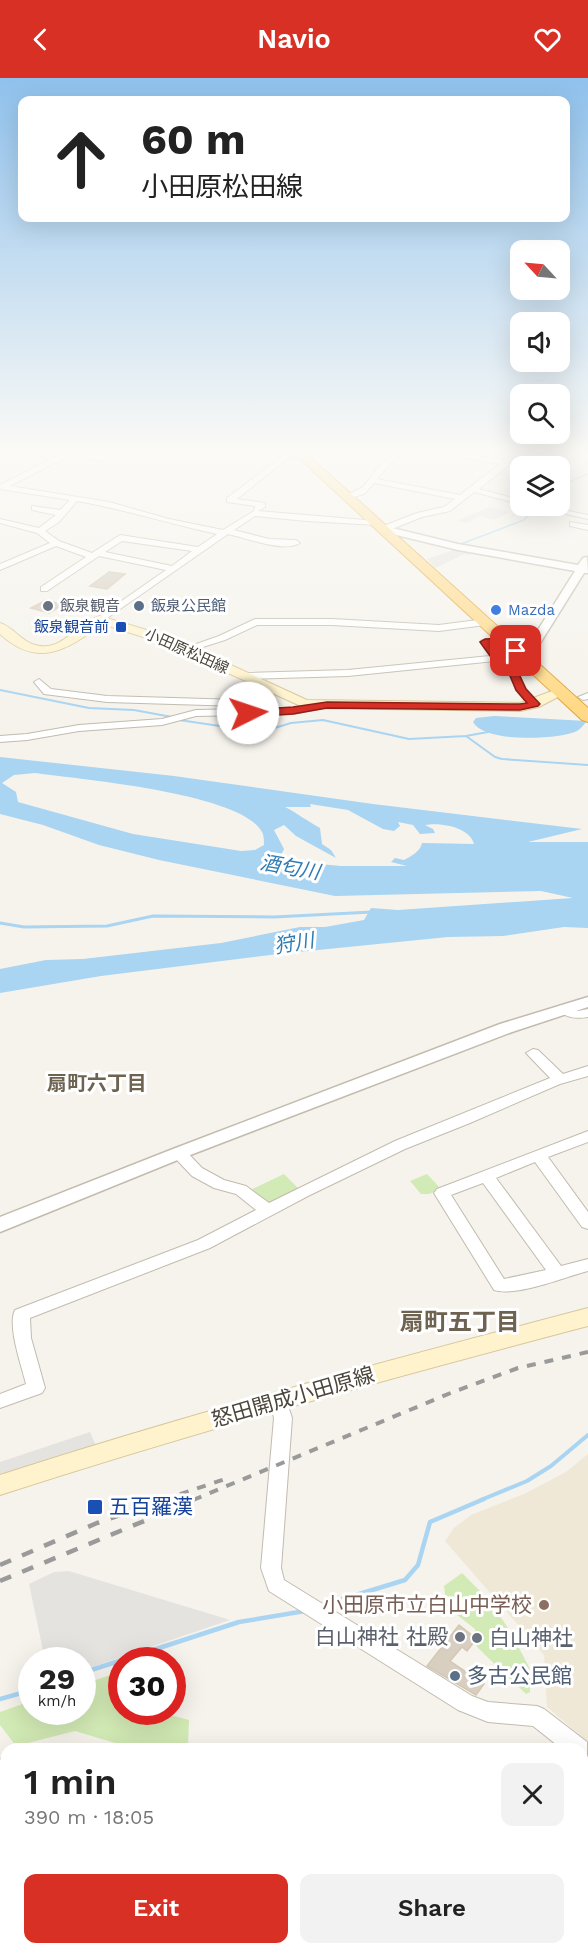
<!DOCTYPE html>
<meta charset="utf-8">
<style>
body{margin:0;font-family:"Work Sans","Noto Sans JP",sans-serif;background:#f2f2f2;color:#222;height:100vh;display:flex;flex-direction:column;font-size:22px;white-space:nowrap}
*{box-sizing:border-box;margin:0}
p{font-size:20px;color:#767676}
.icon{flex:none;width:33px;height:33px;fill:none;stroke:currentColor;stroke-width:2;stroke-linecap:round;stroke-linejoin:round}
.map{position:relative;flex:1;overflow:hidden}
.panel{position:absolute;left:0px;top:1665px;width:588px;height:212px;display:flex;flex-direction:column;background:#fff;border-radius:18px 18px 0 0;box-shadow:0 6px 24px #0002}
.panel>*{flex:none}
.top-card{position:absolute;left:18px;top:18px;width:552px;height:126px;border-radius:12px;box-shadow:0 6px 24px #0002;background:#fff;color:#222;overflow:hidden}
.needle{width:39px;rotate:296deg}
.fabs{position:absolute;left:510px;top:162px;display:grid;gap:12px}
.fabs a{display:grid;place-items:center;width:60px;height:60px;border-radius:12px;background:#fff;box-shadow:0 6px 24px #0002;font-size:30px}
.speed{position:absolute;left:18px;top:1569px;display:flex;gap:12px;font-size:30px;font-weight:700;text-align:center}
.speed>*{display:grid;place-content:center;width:78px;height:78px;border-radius:50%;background:#fff;box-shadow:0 6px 24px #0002;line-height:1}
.speed small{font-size:15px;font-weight:400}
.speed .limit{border:9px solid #d22;background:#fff;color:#111}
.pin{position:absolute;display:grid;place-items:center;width:51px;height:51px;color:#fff;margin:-26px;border-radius:12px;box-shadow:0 3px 9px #0006}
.me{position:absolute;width:66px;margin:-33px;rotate:86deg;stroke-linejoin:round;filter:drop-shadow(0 0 4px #0008)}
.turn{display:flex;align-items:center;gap:21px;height:126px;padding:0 24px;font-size:27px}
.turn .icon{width:78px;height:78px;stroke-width:2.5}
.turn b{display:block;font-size:42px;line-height:51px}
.round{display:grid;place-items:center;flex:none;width:63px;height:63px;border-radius:12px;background:#f2f2f2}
.overview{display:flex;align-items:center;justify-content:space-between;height:102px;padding:0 24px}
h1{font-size:36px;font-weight:600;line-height:45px}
.button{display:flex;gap:12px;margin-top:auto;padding:12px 24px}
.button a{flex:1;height:69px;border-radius:12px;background:#d93025;color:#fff;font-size:24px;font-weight:600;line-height:69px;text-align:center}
.button a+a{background:#f2f2f2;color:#222}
header{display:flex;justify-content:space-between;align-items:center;height:78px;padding:0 24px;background:#d93025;color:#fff;font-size:27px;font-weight:600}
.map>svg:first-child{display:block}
.education{fill:#efe8d6}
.green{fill:#d2eab5}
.parking{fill:#e5e3e0}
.water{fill:#a9d4f2;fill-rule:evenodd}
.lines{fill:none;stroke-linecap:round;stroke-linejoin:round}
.stream-far4{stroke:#a9d4f2;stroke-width:1.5}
.stream-far3{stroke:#a9d4f2;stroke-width:2}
.stream-far2{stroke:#a9d4f2;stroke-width:3}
.stream-far1{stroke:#a9d4f2;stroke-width:4}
.stream{stroke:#a9d4f2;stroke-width:4.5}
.building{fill:#d8cfc1;stroke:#d3c7b4;stroke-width:1.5}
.minor-casing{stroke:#c2bbae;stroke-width:2}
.tertiary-casing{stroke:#c2bbae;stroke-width:3}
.secondary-casing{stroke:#d6c79b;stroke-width:2}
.trunk-casing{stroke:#e0a43c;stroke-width:2}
.minor{fill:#fff;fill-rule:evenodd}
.tertiary{fill:#fff;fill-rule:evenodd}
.secondary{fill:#fff3cd;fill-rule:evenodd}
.trunk{fill:#ffd985;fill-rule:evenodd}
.rail-far1{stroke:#9a9a9a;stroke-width:4;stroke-dasharray:9 9;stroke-linecap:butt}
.rail{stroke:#9a9a9a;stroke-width:4.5;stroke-dasharray:12 12;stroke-linecap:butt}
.route{fill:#d93025;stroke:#8d1f18;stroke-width:1.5}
.worship-dot{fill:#6b7280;stroke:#fff;stroke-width:2}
.service-dot{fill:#5c6f8a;stroke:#fff;stroke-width:2}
.shop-dot{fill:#3f7fe0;stroke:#fff;stroke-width:2}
.transit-dot{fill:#1a4fb4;stroke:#fff;stroke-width:2}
.education-dot{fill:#8d6e63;stroke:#fff;stroke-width:2}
.labels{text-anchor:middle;stroke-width:6;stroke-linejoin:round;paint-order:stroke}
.far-worship-label{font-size:15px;fill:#5b616d;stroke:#fff;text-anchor:start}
.far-service-label{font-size:15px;fill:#4e5e75;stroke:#fff;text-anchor:start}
.far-shop-label{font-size:15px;fill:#366cbe;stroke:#fff;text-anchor:start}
.far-transit-label{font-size:15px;fill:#164399;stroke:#fff;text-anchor:end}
.far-street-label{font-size:15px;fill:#4b4439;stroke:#fff}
.water-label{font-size:20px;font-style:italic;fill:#2e7ab2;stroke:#fff}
.neighbourhood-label{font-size:20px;font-weight:bold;fill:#6e6250;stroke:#fff}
.near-street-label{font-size:21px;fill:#4b4439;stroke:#fff}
.near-transit-label{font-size:21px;fill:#164399;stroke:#fff;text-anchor:start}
.near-education-label{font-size:21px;fill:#785e54;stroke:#fff;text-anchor:end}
.near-worship-label{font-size:21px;fill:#5b616d;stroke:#fff;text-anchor:end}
.near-service-label{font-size:21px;fill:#4e5e75;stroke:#fff;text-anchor:start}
.near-neighbourhood-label{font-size:24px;font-weight:bold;fill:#6e6250;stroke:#fff}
</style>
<header><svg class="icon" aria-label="back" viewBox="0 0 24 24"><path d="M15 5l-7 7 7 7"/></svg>Navio<svg class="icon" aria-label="heart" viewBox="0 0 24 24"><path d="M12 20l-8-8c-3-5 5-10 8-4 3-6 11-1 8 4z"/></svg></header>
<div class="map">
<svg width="588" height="1876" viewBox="0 0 588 1876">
<rect width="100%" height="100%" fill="#f6f3ec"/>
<!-- education -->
<path class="education" d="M588,1376V1664L547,1629L544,1577L445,1463L454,1450L471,1437L524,1416L566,1394Z"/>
<!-- green -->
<path class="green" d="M284,1096L299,1111L267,1130L242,1116Z
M427,1096L441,1111L429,1116H421L410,1103Z
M462,1495L490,1523L510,1553L530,1591V1614L526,1616L477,1569L475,1551L447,1529L444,1508Z
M111,1597L115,1621L121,1623L122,1634H159L189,1642L188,1666L191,1671H135L75,1653L16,1668L0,1647V1634L31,1623L32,1634H82L83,1606Z"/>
<!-- parking -->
<path class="parking" d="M489,429L509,434L494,442L480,438L467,445L457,443Z
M454,472L467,474L472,479L465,476L435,490L427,481Z
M90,1354L96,1368L0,1398V1384Z
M69,1493L230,1542L83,1592L82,1582H45L29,1506L54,1494Z"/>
<!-- water -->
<path class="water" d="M494,638L587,643C584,646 581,651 577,653C558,662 484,665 473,644L476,640Z
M0,679L174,698L373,726L582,751L528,764H588V850L564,849L503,858L448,859L278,876L101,898L0,915V891L46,882L83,881L221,865L300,849H325L364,842L371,830L398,832L573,820L541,813L335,818L159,782L99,767L43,747L0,736ZM35,695C78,701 242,715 262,754C264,757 264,764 264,767L255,772L241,773L133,756L18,724L16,714L2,705L14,697ZM310,726L348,732L383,751L394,753L400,748L398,744L413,747L420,756L435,755L433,751L425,747C440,744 470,749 474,766L422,765C420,774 411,778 404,782L395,780L391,784L407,788H341L288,783L281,777L284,771L274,752L284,747L296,758L336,780L331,772L322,766L320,750C307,743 297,735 285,729H311Z"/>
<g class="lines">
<!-- stream-far4 -->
<path class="stream-far4" d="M560,408L588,396
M461,466L524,442L537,428"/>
<!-- stream-far3 -->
<path class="stream-far3" d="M0,612L89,630L134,632L172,639
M179,642L247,652H268L291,645L323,642L409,661L466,658L495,679L502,681L588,687
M466,658L488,654"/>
<!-- stream-far2 -->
<path class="stream-far2" d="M0,845L24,849L107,848L153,838L274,839L372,834"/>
<!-- stream-far1 -->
<path class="stream-far1" d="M481,1422L527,1403L551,1388L588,1357"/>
<!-- stream -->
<path class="stream" d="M320,1528L405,1502L418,1487L430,1444L484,1421
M82,1595L239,1544L305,1533
M0,1621L32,1612"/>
</g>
<!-- building -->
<path class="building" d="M109,494L125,496L107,511L90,508Z
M46,522L63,527L49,535L31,530Z
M459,1547L473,1558L470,1561L474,1564L467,1573L462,1569L450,1583L484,1606L476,1617L427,1588Z"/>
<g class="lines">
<defs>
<path id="minor" d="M72,370H80L76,373L104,378L117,370H125L105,383L70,377L10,408L109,424L169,441L223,452L254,433L255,428L227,424V420L290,372L294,374L293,376L237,421L265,425V429L258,433L377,443L381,445L377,447L306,443L255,438L234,452L269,461L296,462L300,465C284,475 246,460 228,456L100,545L95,542L97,540L166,492L99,478L47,513H41V509L86,479L56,468L0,492V486L50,465L37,455L0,445V441L39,450L56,437L32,432V428L60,432L70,422L0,411V407ZM77,423C124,431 170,446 217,456L198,469L120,457L92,475L59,463L45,453L59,444ZM122,463L192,473L172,488L105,474Z
M185,370H194L175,380L135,373L139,371L174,376Z
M403,370H411L389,387L377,401L460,417L500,386L416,372L413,370H427L503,382L512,370H518L509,387L479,411L520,422V426L474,414L450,433L422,439L387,453H381V449L417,435L444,429L455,421L374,405L364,416L347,421V417L363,409L381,386Z
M531,428H544L588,437V441Z
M570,444L588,447V452L570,448Z
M255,541H332L439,547L485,541L490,544L485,547L439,553L332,547H257L225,562L187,574L182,571L219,558Z
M505,560L510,563L508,565L492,567L500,578L518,594L526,611L539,626L538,628H530L516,612L511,597L495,583L348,598L243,601L238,598L243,595L348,592L490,578L480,564L482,562Z
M39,601L51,611L107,618L269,623L274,626L269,629L107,624L44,616L34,604Z
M588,615V621L583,622L578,619Z
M325,624L329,625V629L293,636L196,638L162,647L79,653L27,662L0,664V658L27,656L79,647L162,641L196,632L293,630Z
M564,927L578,933L588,931V939C576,941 566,940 557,931L559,928Z
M533,971L538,972L563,996L588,988V998L560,1006L470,1045L405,1071L308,1118L210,1170L30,1240L31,1260L45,1310L42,1315L0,1330V1316L26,1306C22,1289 7,1248 15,1232L198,1162L256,1132L236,1116L214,1110L192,1098L174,1079L172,1075L174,1071H184L202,1090L224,1102L246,1108L269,1125L395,1063L550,1000L526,975Z
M588,1053V1064L548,1079L588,1134V1151L582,1149L535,1084L496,1100L561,1188L588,1181V1193C565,1199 516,1219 494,1212L434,1115L437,1111ZM483,1105L546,1192L504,1201L451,1117Z
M279,1316L285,1318L292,1340L281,1490L284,1502L472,1618L488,1624L537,1628L544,1631L587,1664V1678L582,1680V1671H562L533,1648L488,1644L458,1632L269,1513L261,1490L274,1340L270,1323L273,1318Z
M588,1860V1876H574L576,1870H582V1863Z
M0,1861L6,1864V1870H12L14,1876H0Z"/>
<path id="tertiary" d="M291,370H302L293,376H287V372Z
M384,448L458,466L578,487L583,480L587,479L588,495H584L539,567L520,575H512V571L531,563L575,493L458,472L380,453L379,451Z
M588,919V929L512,954L185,1079L0,1154V1139L173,1071L500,946Z"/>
<path id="secondary" d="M100,538L170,559L307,622L520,625L560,610L567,614L539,629L520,633L305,630L162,565L102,546C67,572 38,591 0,556V545C11,548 20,561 32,566C62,577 75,545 100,538Z
M588,1230V1248C391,1300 194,1354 0,1417V1397C194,1334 391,1282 588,1230Z"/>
<path id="trunk" d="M262,370H283L308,377L588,630V644L582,642L300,381L264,372Z"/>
</defs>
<!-- minor casing -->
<use href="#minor" class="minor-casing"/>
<!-- tertiary casing -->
<use href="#tertiary" class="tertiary-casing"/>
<!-- secondary casing -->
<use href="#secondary" class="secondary-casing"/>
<!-- trunk casing -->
<use href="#trunk" class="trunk-casing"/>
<!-- minor -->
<use href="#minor" class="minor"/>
<!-- tertiary -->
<use href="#tertiary" class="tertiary"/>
<!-- secondary -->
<use href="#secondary" class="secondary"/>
<!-- trunk -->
<use href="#trunk" class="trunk"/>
<!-- rail-far1 -->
<path class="rail-far1" d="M163,1422L228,1400
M193,1422L453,1314L518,1290L588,1274"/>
<!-- rail -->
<path class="rail" d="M0,1487L97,1445L167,1421
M0,1503L197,1421
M0,1680L6,1684
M0,1694L6,1698
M262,1870L270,1876
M285,1870L293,1876"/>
</g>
<!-- sky -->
<linearGradient id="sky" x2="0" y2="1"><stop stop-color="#8fc1ec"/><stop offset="0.59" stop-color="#fbfaf6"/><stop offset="1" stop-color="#fbfaf6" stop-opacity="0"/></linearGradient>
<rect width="588" height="632" fill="url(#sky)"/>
<!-- route -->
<path class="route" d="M506,560L519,570V575H512L503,566L492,567L518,594L526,611L540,626L538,628L520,632L327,630L293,636L248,639L243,635L248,632L293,629L327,624L520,626L527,625L516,612L510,598L493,582L480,564L485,561Z"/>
<!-- markers -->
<g class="worship-dot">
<circle cx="48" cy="528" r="6"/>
<circle cx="460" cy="1559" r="6"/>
<circle cx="477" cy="1560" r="6"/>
</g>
<g class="service-dot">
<circle cx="139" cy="528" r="6"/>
<circle cx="455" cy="1598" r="6"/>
</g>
<circle class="shop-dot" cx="496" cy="532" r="6"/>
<g class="transit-dot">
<rect x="115" y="543" width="12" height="12" rx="3"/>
<rect x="87" y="1421" width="16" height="16" rx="3"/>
</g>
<circle class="education-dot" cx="544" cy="1527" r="6"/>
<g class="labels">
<!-- far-worship labels -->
<g class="far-worship-label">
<text x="60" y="533">飯泉観音</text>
</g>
<!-- far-service labels -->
<g class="far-service-label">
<text x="151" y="533">飯泉公民館</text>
</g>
<!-- far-shop labels -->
<g class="far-shop-label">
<text x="508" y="537">Mazda</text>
</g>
<!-- far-transit labels -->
<g class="far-transit-label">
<text x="109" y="554">飯泉観音前</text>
</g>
<!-- far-street labels -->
<g class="far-street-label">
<text transform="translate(187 573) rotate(24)" y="5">小田原松田線</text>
</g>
<!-- water labels -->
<g class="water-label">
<text transform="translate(290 789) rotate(10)" y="7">酒匂川</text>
<text transform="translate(294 865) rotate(-10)" y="7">狩川</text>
</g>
<!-- neighbourhood labels -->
<g class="neighbourhood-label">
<text x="97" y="1012">扇町六丁目</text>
</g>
<!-- near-street labels -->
<g class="near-street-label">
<text transform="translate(293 1319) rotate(-16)" y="7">怒田開成小田原線</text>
</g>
<!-- near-transit labels -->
<g class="near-transit-label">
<text x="109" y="1436">五百羅漢</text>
</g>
<!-- near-education labels -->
<g class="near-education-label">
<text x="532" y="1534">小田原市立白山中学校</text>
</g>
<!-- near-worship labels -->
<g class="near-worship-label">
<text x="448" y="1566">白山神社 社殿</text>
<text x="489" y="1567" text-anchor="start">白山神社</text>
</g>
<!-- near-service labels -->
<g class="near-service-label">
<text x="467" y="1605">多古公民館</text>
</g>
<!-- near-neighbourhood labels -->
<g class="near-neighbourhood-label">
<text x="460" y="1252">扇町五丁目</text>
</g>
</g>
</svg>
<div class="fabs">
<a><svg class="needle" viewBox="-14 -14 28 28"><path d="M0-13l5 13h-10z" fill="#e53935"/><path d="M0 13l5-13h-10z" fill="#767676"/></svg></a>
<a><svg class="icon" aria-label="sound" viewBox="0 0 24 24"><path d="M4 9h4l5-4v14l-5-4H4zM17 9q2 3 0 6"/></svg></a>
<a><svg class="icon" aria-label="search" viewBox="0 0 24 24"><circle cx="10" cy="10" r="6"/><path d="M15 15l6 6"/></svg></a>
<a><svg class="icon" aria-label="layers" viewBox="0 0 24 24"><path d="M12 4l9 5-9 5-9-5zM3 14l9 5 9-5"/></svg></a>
</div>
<div class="speed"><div>29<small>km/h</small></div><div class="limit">30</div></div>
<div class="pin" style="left:516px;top:573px;background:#d93025"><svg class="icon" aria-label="arrive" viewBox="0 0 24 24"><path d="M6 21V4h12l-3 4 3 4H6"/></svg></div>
<svg class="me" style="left:248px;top:635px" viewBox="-20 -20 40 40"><circle r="19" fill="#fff"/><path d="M0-13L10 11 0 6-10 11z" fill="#d93025"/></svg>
<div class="top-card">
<div class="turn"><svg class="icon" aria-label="ahead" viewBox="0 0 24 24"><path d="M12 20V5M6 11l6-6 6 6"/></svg><div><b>60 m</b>小田原松田線</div></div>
</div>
<section class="panel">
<div class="overview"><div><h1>1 min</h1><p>390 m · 18:05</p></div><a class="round"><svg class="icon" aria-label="close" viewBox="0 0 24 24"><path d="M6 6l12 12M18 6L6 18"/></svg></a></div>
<div class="button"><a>Exit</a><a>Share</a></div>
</section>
</div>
